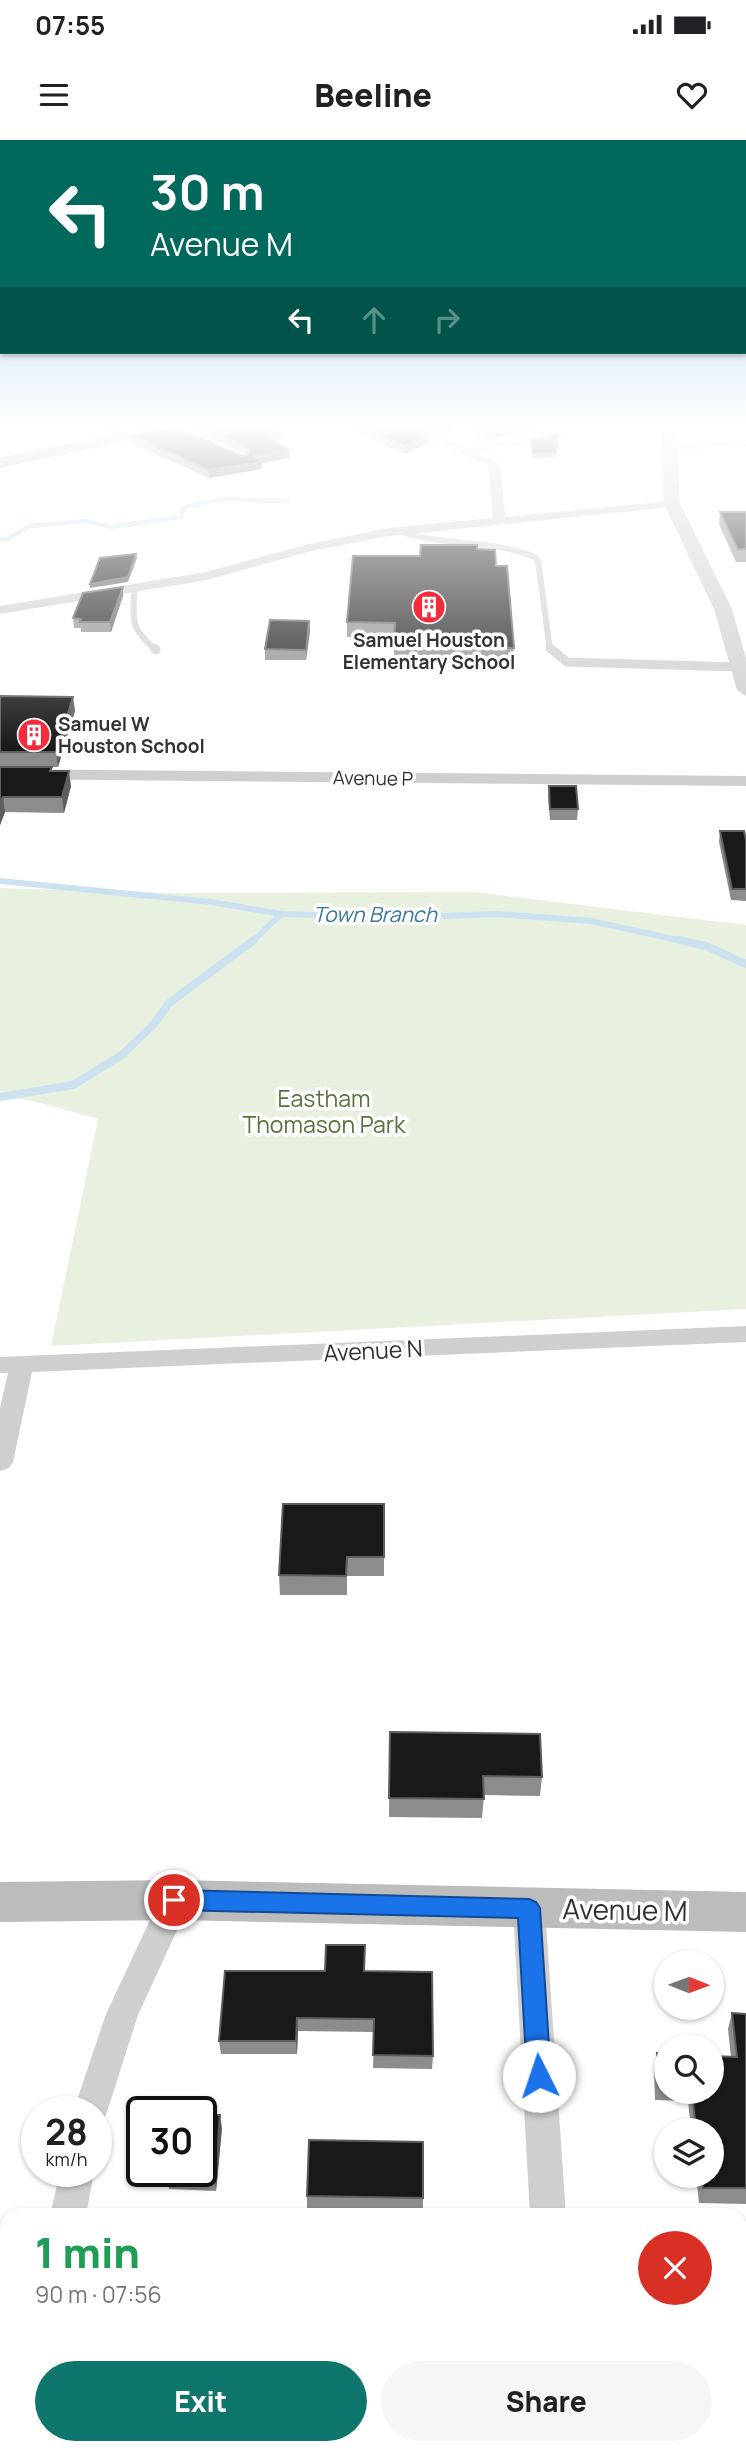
<!DOCTYPE html>
<meta charset="utf-8">
<style>
body{margin:0;font-family:Manrope,sans-serif;background:#f6f6f6;color:#202124;height:100vh;display:flex;flex-direction:column;font-size:26px;white-space:nowrap}
*{box-sizing:border-box;margin:0}
p{font-size:23px;color:#757577}
.icon{flex:none;width:38px;height:38px;fill:none;stroke:currentColor;stroke-width:2;stroke-linecap:round;stroke-linejoin:round}
.map{position:relative;flex:1;overflow:hidden}
.side{position:absolute;left:0px;top:2068px;width:747px;height:247px;display:flex;flex-direction:column;background:#fff;border-radius:21px 21px 0 0;box-shadow:0 2px 5px #0004}
.side>*{flex:none}
.hud{position:absolute;left:0px;top:0px;width:747px;height:214px;box-shadow:0 2px 5px #0004;background:#00695c;color:#fff;overflow:hidden}
.needle{width:46px;rotate:91deg}
.controls{position:absolute;left:654px;top:1810px;display:grid;gap:14px}
.controls a{display:grid;place-items:center;width:70px;height:70px;border-radius:50%;background:#fff;box-shadow:0 2px 5px #0004;font-size:35px}
.speed{position:absolute;left:21px;top:1956px;display:flex;gap:14px;font-size:35px;font-weight:700;text-align:center}
.speed>*{display:grid;place-content:center;width:91px;height:91px;border-radius:50%;background:#fff;box-shadow:0 2px 5px #0004;line-height:1}
.speed small{font-size:18px;font-weight:400}
.speed .limit{border:4px solid #111;border-radius:10px;background:#fff;color:#111}
.pin{position:absolute;display:grid;place-items:center;width:60px;height:60px;color:#fff;margin:-30px;border:4px solid #fff;border-radius:50%;box-shadow:0 2px 7px #0007}
.me{position:absolute;width:77px;margin:-38px;rotate:356deg;stroke-linejoin:round;filter:drop-shadow(0 0 5px #0008)}
.turn{display:flex;align-items:center;gap:24px;height:147px;padding:0 35px;font-size:32px}
.turn .icon{width:91px;height:91px;stroke-width:2.5}
.turn b{display:block;font-size:49px;line-height:60px}
.lanes{display:flex;align-items:center;height:66px;padding:0 35px;background:#0003;justify-content:center;gap:35px;direction:ltr}
.lanes .off{opacity:.35}
.round{display:grid;place-items:center;flex:none;width:74px;height:74px;border-radius:37px;background:#f6f6f6}
.headline{display:flex;align-items:center;justify-content:space-between;height:119px;padding:0 35px}
h1{font-size:42px;font-weight:800;line-height:52px;color:#1e9e55}
.action{display:flex;gap:14px;margin-top:auto;padding:14px 35px}
.action a{flex:1;height:80px;border-radius:42px;background:#0f766e;color:#fff;font-size:28px;font-weight:800;line-height:80px;text-align:center}
.action a+a{background:#f6f6f6;color:#202124}
.status{display:flex;justify-content:space-between;align-items:center;height:49px;padding:0 35px;background:#fff;direction:ltr}
.status svg{height:19px;fill:currentColor}
header{display:flex;justify-content:space-between;align-items:center;height:91px;padding:0 35px;background:#fff;font-size:32px;font-weight:800}
.map>svg:first-child{display:block}
.green{fill:#e8f0e0}
.lines{fill:none;stroke-linecap:round;stroke-linejoin:round}
.stream-far2{stroke:#cce2f0;stroke-width:4.5}
.stream-far1{stroke:#cce2f0;stroke-width:6}
.stream{stroke:#cce2f0;stroke-width:8}
.service-far1{stroke:#cfcfcf;stroke-width:6}
.service{stroke:#cfcfcf;stroke-width:9}
.minor{fill:#cfcfcf;fill-rule:evenodd}
.tertiary{fill:#cfcfcf;fill-rule:evenodd}
.secondary{fill:#bcbcbc;fill-rule:evenodd}
.primary{fill:#aaa;fill-rule:evenodd}
.wall{fill:#8c8c8c}
.shaded-wall{fill:#5e5e5e}
.building{fill:#191919;stroke:#5e5e5e;stroke-width:2}
.route{fill:#1a73e8;stroke:#114b97;stroke-width:2}
.labels{text-anchor:middle;stroke-width:7;stroke-linejoin:round;paint-order:stroke}
.far-poi-label{font-size:19px;font-weight:bold;fill:#323232;stroke:#fff}
.far-street-label{font-size:19px;fill:#323232;stroke:#fff}
.far-water-label{font-size:21px;font-style:italic;fill:#38769d;stroke:#fff}
.park-label{font-size:23px;fill:#55733b;stroke:#fff}
.street-label{font-size:23px;fill:#323232;stroke:#fff}
.near-street-label{font-size:28px;fill:#323232;stroke:#fff}
</style>
<div class="status"><b>07:55</b><svg viewBox="0 0 49 12"><path d="M0 12V9h3v3zM5 12V6h3v6zM10 12V3h3v9zM15 12V0h3v12zM26 1h20v11H26zM47 4h2v5h-2z"/></svg></div>
<header><svg class="icon" aria-label="menu" viewBox="0 0 24 24"><path d="M4 6h16M4 12h16M4 18h16"/></svg>Beeline<svg class="icon" aria-label="heart" viewBox="0 0 24 24"><path d="M12 20l-8-8c-3-5 5-10 8-4 3-6 11-1 8 4z"/></svg></header>
<div class="map">
<svg width="746" height="2315" viewBox="0 0 746 2315">
<rect width="100%" height="100%" fill="#fff"/>
<!-- green -->
<path class="green" d="M0,748L170,753L474,752L746,785V1169L51,1206L98,979L33,961L0,956Z"/>
<g class="lines">
<!-- stream-far2 -->
<path class="stream-far2" d="M0,399H7L30,386L86,381L111,387L181,377L183,368L221,359L287,361"/>
<!-- stream-far1 -->
<path class="stream-far1" d="M0,741L211,762L281,774L397,778L497,774L591,781L687,802
M252,802L281,774"/>
<!-- stream -->
<path class="stream" d="M679,800L706,806L746,824
M0,957L73,945L122,915L154,884L169,863L254,800"/>
<!-- service-far1 -->
<path class="service-far1" d="M399,391C443,407 491,399 535,417L538,421L550,510
M134,449C134,483 129,487 156,510"/>
<!-- service -->
<path class="service" d="M154,508L156,510
M550,508L567,522L739,527"/>
<!-- minor -->
<path class="minor" d="M397,285H410L467,308L582,285H601L596,288L477,313L496,321L501,328L505,377L672,361L678,364L672,367L389,396L311,411L207,440L0,474V466L206,432L309,404L389,388L493,378L488,325Z
M746,300V306L668,311L663,308L668,305Z
M0,629L746,636V646L0,639Z
M746,1186V1202L32,1232L13,1322L9,1328L0,1331V1268L8,1233H0V1217Z
M175,1746L186,1750L191,1760L138,1875L107,1972L102,1984L96,1986V1972H73L106,1874L164,1750Z
M529,1754L540,1758L545,1768L566,2076H530L513,1768L518,1758Z
M60,2032H94L86,2076H50Z
M14,2308H52V2315H13Z
M543,2308H581L582,2315H544Z"/>
<!-- tertiary -->
<path class="tertiary" d="M662,285H676L680,364L732,469L746,518V556L737,550L714,469L664,364Z"/>
<!-- secondary -->
<path class="secondary" d="M175,1740L746,1752V1792L175,1780L0,1782V1742Z"/>
<!-- primary -->
<path class="primary" d="M155,285H186L178,290L0,328V318Z"/>
</g>
<!-- wall -->
<path class="wall" d="M92,285H144L109,292Z
M187,285H269L281,299L274,301L290,318L262,323V329L209,338L131,303V295L242,316L247,315L188,287Z
M355,285H409L429,293V302L405,314L355,292Z
M416,285H561L488,299L460,286L442,295Z
M559,294L555,317L533,318L530,305V300Z
M720,372H746V422H736L719,384Z
M477,409L496,426L514,508L513,522L394,521V497H347V482L420,416Z
M123,456L111,492H81V488H74L73,478Z
M309,481L310,491L306,520H265V509Z
M0,556L73,557L75,571L58,627L0,626Z
M0,627H52V631L71,646L64,673L5,672L0,685Z
M549,646L578,669L577,680H550L548,657Z
M720,691L746,700V761L731,760L719,702Z
M384,1364V1436H347V1455H280L279,1435Z
M390,1592L542,1637L540,1656L484,1655L482,1678L389,1677Z
M364,1831L433,1916L432,1929L373,1928L374,1892L298,1891L297,1914H221L219,1901Z
M732,1873L746,1874V2064L699,2063L696,2035H712V1990H691L688,1961L655,1960L654,1929L657,1913L667,1914V1951H712L731,1917L728,1889Z
M222,1988L216,2051L169,2049L167,2037Z
M307,2056L423,2058V2070L307,2068Z
M743,2123H746V2278H740V2196H746L740,2150V2134Z"/>
<!-- shaded-wall -->
<path class="shaded-wall" d="M108,285H144L109,292Z
M450,285H460V286L442,295V289Z
M528,285H561L488,299V292Z
M281,292V299L264,303V295Z
M429,293V302L405,314V306Z
M289,310L290,318L262,323V329L209,338V330L254,316Z
M136,414L137,418L128,442L90,448V444Z
M123,447V456L111,492L110,482Z
M309,481L310,491L306,520V510Z
M73,557L75,571L58,627L56,612Z
M69,631L71,646L64,673L62,657Z
M3,657L5,672L0,685V664Z
M297,1878L298,1891L297,1914L296,1901Z
M220,1975L222,1988L216,2051L215,2038Z"/>
<!-- building -->
<path class="building" d="M199,285H269L281,292L264,295L289,310L254,316L262,322L209,330L131,295L174,286L242,316L247,315L249,308Z
M358,285H409L429,293L405,306Z
M432,285H450L442,289Z
M472,285H528L488,292Z
M559,294L556,313H533L530,300Z
M720,372H746V409L738,410Z
M421,405H477V409L495,410L496,426H507L514,508L394,507L395,483L347,482L353,416H420Z
M136,414L128,437L90,444L100,418Z
M123,447L110,482H80L81,479L73,478L83,453Z
M270,480L309,481L306,510L265,509Z
M0,556L73,557L56,612H0Z
M0,627H52L50,631H69L62,657H3L0,664Z
M549,646H576L578,669H550Z
M720,691H744L746,700V749H732Z
M283,1364H384V1417H347L346,1436L279,1435Z
M390,1592L540,1594L542,1637L483,1636L484,1659L389,1658Z
M326,1805H365L364,1831L432,1832L433,1916L373,1915L374,1879L297,1878L296,1901H219L225,1831H325Z
M732,1873L746,1874V2048H703L702,2035H712V1990H696L692,1951H712V1916L737,1917Z
M657,1913L667,1914V1944H658Z
M201,1975H220L215,2038L167,2037L168,2032H201Z
M309,2000L423,2002V2058L307,2056Z
M743,2123H746V2146Z
M740,2196H746V2263H740Z
M153,2308H194V2315H152Z"/>
<!-- sky -->
<linearGradient id="sky" x2="0" y2="1"><stop stop-color="#9dc6eb"/><stop offset="0.47" stop-color="#fff"/><stop offset="1" stop-color="#fff" stop-opacity="0"/></linearGradient>
<rect width="746" height="609" fill="url(#sky)"/>
<!-- route -->
<path class="route" d="M174,1750L529,1759L536,1762L540,1768L551,1936L548,1944L539,1947L531,1944L527,1936L518,1778L174,1770L167,1767L164,1760L167,1753Z"/>
<!-- icons -->
<defs>
<symbol id="building-disc" viewBox="-11 -11 22 22"><circle r="9.5" fill="#f32b3a" stroke="#fff"/><path d="M-4-6H4V6H1V3H-1V6H-4ZM-2.5-4.3h1.7v1.8h-1.7ZM.8-4.3h1.7v1.8H.8ZM-2.5-1h1.7V.8h-1.7ZM.8-1h1.7V.8H.8Z" fill="#fff"/></symbol>
</defs>
<g fill-rule="evenodd">
<use href="#building-disc" x="410" y="448" width="38" height="38"/>
<use href="#building-disc" x="15" y="576" width="38" height="38"/>
</g>
<g class="labels">
<!-- far-poi labels -->
<g class="far-poi-label">
<text x="429" y="507">Samuel Houston<tspan x="429" dy="22">Elementary School</tspan></text>
<text x="58" y="591" text-anchor="start">Samuel W<tspan x="58" dy="22">Houston School</tspan></text>
</g>
<!-- far-street labels -->
<g class="far-street-label">
<text transform="translate(373 638) rotate(1)" y="7">Avenue P</text>
</g>
<!-- far-water labels -->
<g class="far-water-label">
<text x="375" y="782">Town Branch</text>
</g>
<!-- park labels -->
<g class="park-label">
<text x="324" y="967">Eastham<tspan x="324" dy="26">Thomason Park</tspan></text>
</g>
<!-- street labels -->
<g class="street-label">
<text transform="translate(373 1211) rotate(-3)" y="8">Avenue N</text>
</g>
<!-- near-street labels -->
<g class="near-street-label">
<text transform="translate(625 1770) rotate(1)" y="10">Avenue M</text>
</g>
</g>
</svg>
<div class="controls">
<a><svg class="needle" viewBox="-14 -14 28 28"><path d="M0-13l5 13h-10z" fill="#e53935"/><path d="M0 13l5-13h-10z" fill="#757577"/></svg></a>
<a><svg class="icon" aria-label="search" viewBox="0 0 24 24"><circle cx="10" cy="10" r="6"/><path d="M15 15l6 6"/></svg></a>
<a><svg class="icon" aria-label="layers" viewBox="0 0 24 24"><path d="M12 4l9 5-9 5-9-5zM3 14l9 5 9-5"/></svg></a>
</div>
<div class="speed"><div>28<small>km/h</small></div><div class="limit">30</div></div>
<div class="pin" style="left:174px;top:1760px;background:#d93025"><svg class="icon" aria-label="arrive" viewBox="0 0 24 24"><path d="M6 21V4h12l-3 4 3 4H6"/></svg></div>
<svg class="me" style="left:539px;top:1936px" viewBox="-20 -20 40 40"><circle r="19" fill="#fff"/><path d="M0-13L10 11 0 6-10 11z" fill="#1a73e8"/></svg>
<div class="hud">
<div class="turn"><svg class="icon" aria-label="left" viewBox="0 0 24 24"><path d="M17 20v-9H6M10 6l-5 5 5 5"/></svg><div><b>30 m</b>Avenue M</div></div>
<div class="lanes"><svg class="icon" aria-label="left" viewBox="0 0 24 24"><path d="M17 20v-9H6M10 6l-5 5 5 5"/></svg><svg class="icon off" aria-label="ahead" viewBox="0 0 24 24"><path d="M12 20V5M6 11l6-6 6 6"/></svg><svg class="icon off" aria-label="right" viewBox="0 0 24 24"><path d="M7 20v-9h11M14 6l5 5-5 5"/></svg></div>
</div>
<section class="side">
<div class="headline"><div><h1>1 min</h1><p>90 m · 07:56</p></div><a class="round" style="background:#d93025;color:#fff"><svg class="icon" aria-label="close" viewBox="0 0 24 24"><path d="M6 6l12 12M18 6L6 18"/></svg></a></div>
<div class="action"><a>Exit</a><a>Share</a></div>
</section>
</div>
